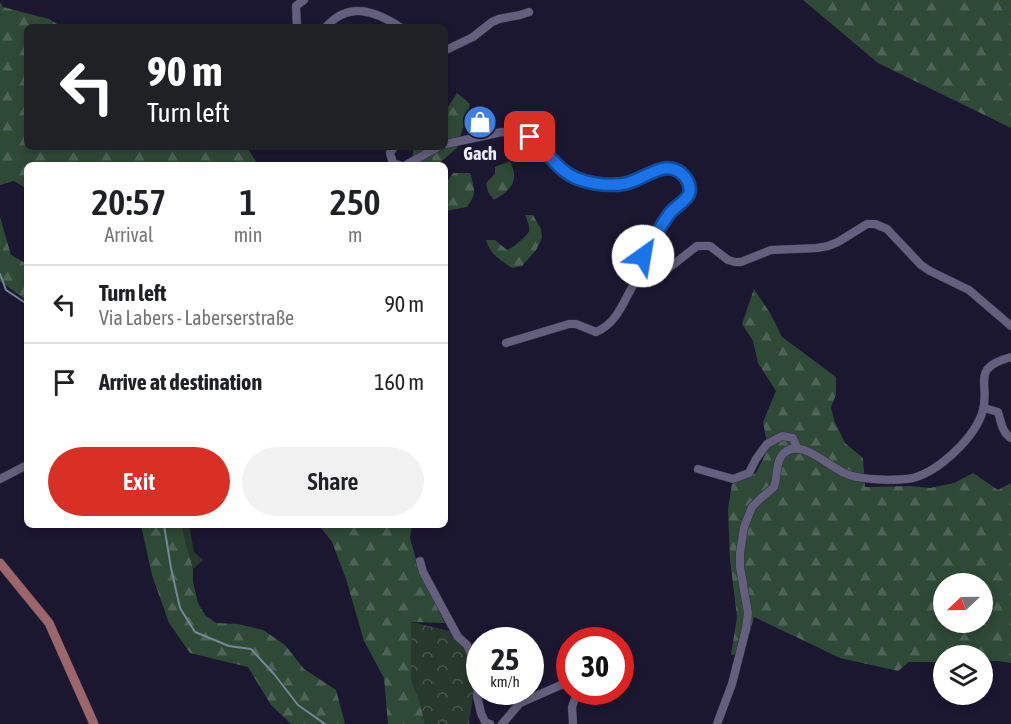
<!DOCTYPE html>
<meta charset="utf-8">
<style>
body{margin:0;font-family:"Asap Condensed",sans-serif;background:#f2f2f2;color:#202124;height:100vh;display:flex;flex-direction:column;font-size:22px;white-space:nowrap}
*{box-sizing:border-box;margin:0}
p{font-size:20px;color:#757577}
.icon{flex:none;width:33px;height:33px;fill:none;stroke:currentColor;stroke-width:2;stroke-linecap:round;stroke-linejoin:round}
.map{position:relative;flex:1;overflow:hidden}
.drawer{position:absolute;left:24px;top:162px;width:424px;height:366px;display:flex;flex-direction:column;background:#fff;border-radius:9px;box-shadow:0 3px 9px #0003}
.drawer>*{flex:none}
.top-card{position:absolute;left:24px;top:24px;width:424px;height:126px;border-radius:9px;box-shadow:0 3px 9px #0003;background:#202124;color:#fff;overflow:hidden}
.needle{width:39px;rotate:248deg}
.fabs{position:absolute;left:933px;top:573px;display:grid;gap:12px}
.fabs a{display:grid;place-items:center;width:60px;height:60px;border-radius:50%;background:#fff;box-shadow:0 3px 9px #0003;font-size:30px}
.speed{position:absolute;left:466px;top:627px;display:flex;gap:12px;font-size:30px;font-weight:700;text-align:center}
.speed>*{display:grid;place-content:center;width:78px;height:78px;border-radius:50%;background:#fff;box-shadow:0 3px 9px #0003;line-height:1}
.speed small{font-size:15px;font-weight:400}
.speed .limit{border:9px solid #d22;background:#fff;color:#111}
.pin{position:absolute;display:grid;place-items:center;width:51px;height:51px;color:#fff;margin:-26px;border-radius:12px;box-shadow:0 3px 9px #0006}
.me{position:absolute;width:66px;margin:-33px;rotate:32deg;stroke-linejoin:round;filter:drop-shadow(0 0 4px #0008)}
.turn{display:flex;align-items:center;gap:21px;height:126px;padding:0 24px;font-size:27px}
.turn .icon{width:78px;height:78px;stroke-width:2.5}
.turn b{display:block;font-size:42px;line-height:51px}
.eta{display:flex;justify-content:space-evenly;align-items:center;height:102px;text-align:center}
.eta b{font-size:36px;font-weight:600;line-height:42px}
.action{display:flex;gap:12px;margin-top:auto;padding:12px 24px}
.action a{flex:1;height:69px;border-radius:36px;background:#d93025;color:#fff;font-size:24px;font-weight:600;line-height:69px;text-align:center}
.action a+a{background:#f2f2f2;color:#202124}
ul{padding:0;list-style:none}
li{display:flex;align-items:center;gap:18px;height:78px;padding:0 24px;border-top:2px solid #e0e0e0}
li div{flex:1}
li b{display:block;font-size:22px}
li em{font-style:normal}
.map>svg:first-child{display:block}
.grass{fill:#26392c}
.forest{fill:url(#forest-firs);fill-rule:evenodd}
.park{fill:url(#park-crowns)}
.lines{fill:none;stroke-linecap:round;stroke-linejoin:round}
.stream{stroke:#728899;stroke-width:2}
.minor-casing{stroke:#353146;stroke-width:9}
.major-casing{stroke:#353146;stroke-width:10}
.minor{stroke:#635f7d;stroke-width:8}
.major{stroke:#9d666a;stroke-width:9}
.route-casing{stroke:#114b97;stroke-width:15}
.route{stroke:#1a73e8;stroke-width:10}
.labels{text-anchor:middle;stroke-width:4.5;stroke-linejoin:round;paint-order:stroke}
.poi-label{font-size:18px;font-weight:bold;fill:#edebfd;stroke:#1c1731}
</style>
<div class="map">
<svg width="1011" height="724" viewBox="0 0 1011 724">
<defs>
<pattern id="forest-firs" width="22" height="20" patternUnits="userSpaceOnUse" patternTransform="scale(1.5)"><rect width="22" height="20" fill="#2f4937"/><path d="M5 1l3.5 6h-7zM16 11l3.5 6h-7z" fill="#4d6355"/></pattern>
<pattern id="park-crowns" width="20" height="18" patternUnits="userSpaceOnUse" patternTransform="scale(1.5)"><rect width="20" height="18" fill="#26392c"/><path d="M2 6a3 3 0 1 1 6 0M12 15a3 3 0 1 1 6 0" fill="none" stroke="#46564c"/></pattern>
</defs>
<rect width="100%" height="100%" fill="#1c1731"/>
<!-- grass -->
<path class="grass" d="M181,525H189L194,552L203,560L193,569Z"/>
<!-- forest -->
<path class="forest" d="M803,0H1011V128L878,63Z
M0,2L3,7L49,19L62,27H27V147H244L248,149L258,165H27V189L14,181L0,185Z
M457,93L470,104L457,148L437,165H403L412,157L414,147H446V110Z
M510,161C520,181 511,190 494,200L488,192L486,183L495,174V167Z
M453,173H470C474,189 478,192 467,207L446,211V181L449,179Z
M525,215H533L541,229L542,238L536,250L522,266L512,268C501,261 489,253 486,240H495L507,250C513,248 515,245 520,241C532,231 531,230 525,215Z
M0,217L11,255L27,264V301L0,281Z
M754,289L770,313L782,337L836,377V395L831,407L834,420L845,443L863,458L865,487L911,486L930,488L954,483L973,473L998,490L1011,483V663L998,661H983L982,656H944L943,662H909L898,671L840,658L754,617L744,653L731,655L737,617L730,560L728,509L732,484L756,473L768,449L763,422L776,391L758,363L753,341L742,324ZM944,584H982V622H944Z
M141,525H181L193,569V582L198,603L205,615L216,623L238,624L263,630L285,645L304,669L336,690L345,724H291L271,705L248,667L190,653L169,623L152,575Z
M319,525H412L410,538L420,573L445,623L411,622L421,706L425,724H388L384,678L364,641L346,579L332,542Z"/>
<!-- park -->
<path class="park" d="M411,622L463,634L467,656L476,674L469,724H425L421,706L411,680Z"/>
<g class="lines">
<!-- stream -->
<path class="stream" d="M0,274L6,290L27,304
M164,525L171,568L180,608L195,632L229,646L251,649L274,674L298,705L325,724"/>
<defs>
<path id="minor" d="M297,27L296,6L304,0
M326,27C349,1 375,11 400,27
M446,50L473,37L492,22L499,19L520,15L529,12
M446,144L502,132L519,133L532,139L565,172L579,179L596,183L607,185L627,183L660,169L666,167L677,169L688,181L690,185L689,194L670,213L643,256L642,267L648,275L655,276L661,274L697,246H710L728,260L735,262H741L771,250L817,248L828,246L838,242L867,224H875L887,229L921,265L930,271L969,290L1011,326
M394,147L390,153L393,163L399,165
M406,165L438,147
M506,343L569,324H576L596,332C623,321 626,288 644,270
M984,408L998,412C1001,421 1002,433 1011,438
M698,469L733,479L749,473L756,459L767,444L782,436L793,438L797,448
M0,479L27,465
M420,561L423,572L458,637L467,645L479,673L477,696L481,713L485,722L490,724
M502,724L520,703L561,685L570,683
M573,724L572,707L576,696L575,692
M717,724L732,684L746,629L748,613L740,567V553L744,527L752,507L760,499L774,487C778,477 775,461 784,453C802,437 830,469 849,475C863,480 898,481 913,478C939,471 976,437 983,410C990,383 970,368 1011,357"/>
<path id="major" d="M0,563L49,623L94,724"/>
</defs>
<!-- minor casing -->
<use href="#minor" class="minor-casing"/>
<!-- major casing -->
<use href="#major" class="major-casing"/>
<!-- minor -->
<use href="#minor" class="minor"/>
<!-- major -->
<use href="#major" class="major"/>
</g>
<g class="lines">
<defs>
<path id="route" d="M530,137C547,150 557,171 578,179C592,184 608,186 623,184C644,181 667,155 685,177C689,182 691,187 689,194C685,202 675,207 670,213C660,226 652,242 643,256"/>
</defs>
<!-- route casing -->
<use href="#route" class="route-casing"/>
<!-- route -->
<use href="#route" class="route"/>
</g>
<!-- icons -->
<defs>
<symbol id="shop-disc" viewBox="-11 -11 22 22"><circle r="9.5" fill="#3f7fe0" stroke="#1c1731"/><path d="M-5-2.5h2.3a2.7 3.5 0 0 1 5.4 0H5L5.5 6h-11ZM-1.5-2.5h3a1.5 2.3 0 0 0-3 0Z" fill="#fff"/></symbol>
</defs>
<g fill-rule="evenodd">
<use href="#shop-disc" x="461" y="103" width="38" height="38"/>
</g>
<g class="labels">
<!-- poi labels -->
<g class="poi-label">
<text x="480" y="160">Gach</text>
</g>
</g>
</svg>
<div class="fabs">
<a><svg class="needle" viewBox="-14 -14 28 28"><path d="M0-13l5 13h-10z" fill="#e53935"/><path d="M0 13l5-13h-10z" fill="#757577"/></svg></a>
<a><svg class="icon" aria-label="layers" viewBox="0 0 24 24"><path d="M12 4l9 5-9 5-9-5zM3 14l9 5 9-5"/></svg></a>
</div>
<div class="speed"><div>25<small>km/h</small></div><div class="limit">30</div></div>
<div class="pin" style="left:530px;top:137px;background:#d93025"><svg class="icon" aria-label="arrive" viewBox="0 0 24 24"><path d="M6 21V4h12l-3 4 3 4H6"/></svg></div>
<svg class="me" style="left:643px;top:256px" viewBox="-20 -20 40 40"><circle r="19" fill="#fff"/><path d="M0-13L10 11 0 6-10 11z" fill="#1a73e8"/></svg>
<div class="top-card">
<div class="turn"><svg class="icon" aria-label="left" viewBox="0 0 24 24"><path d="M17 20v-9H6M10 6l-5 5 5 5"/></svg><div><b>90 m</b>Turn left</div></div>
</div>
<section class="drawer">
<div class="eta">
<div><b>20:57</b><p>Arrival</p></div>
<div><b>1</b><p>min</p></div>
<div><b>250</b><p>m</p></div>
</div>
<ul>
<li><svg class="icon" aria-label="left" viewBox="0 0 24 24"><path d="M17 20v-9H6M10 6l-5 5 5 5"/></svg><div><b>Turn left</b><p>Via Labers - Laberserstraße</p></div><em>90 m</em></li>
<li><svg class="icon" aria-label="arrive" viewBox="0 0 24 24"><path d="M6 21V4h12l-3 4 3 4H6"/></svg><div><b>Arrive at destination</b></div><em>160 m</em></li>
</ul>
<div class="action"><a>Exit</a><a>Share</a></div>
</section>
</div>
